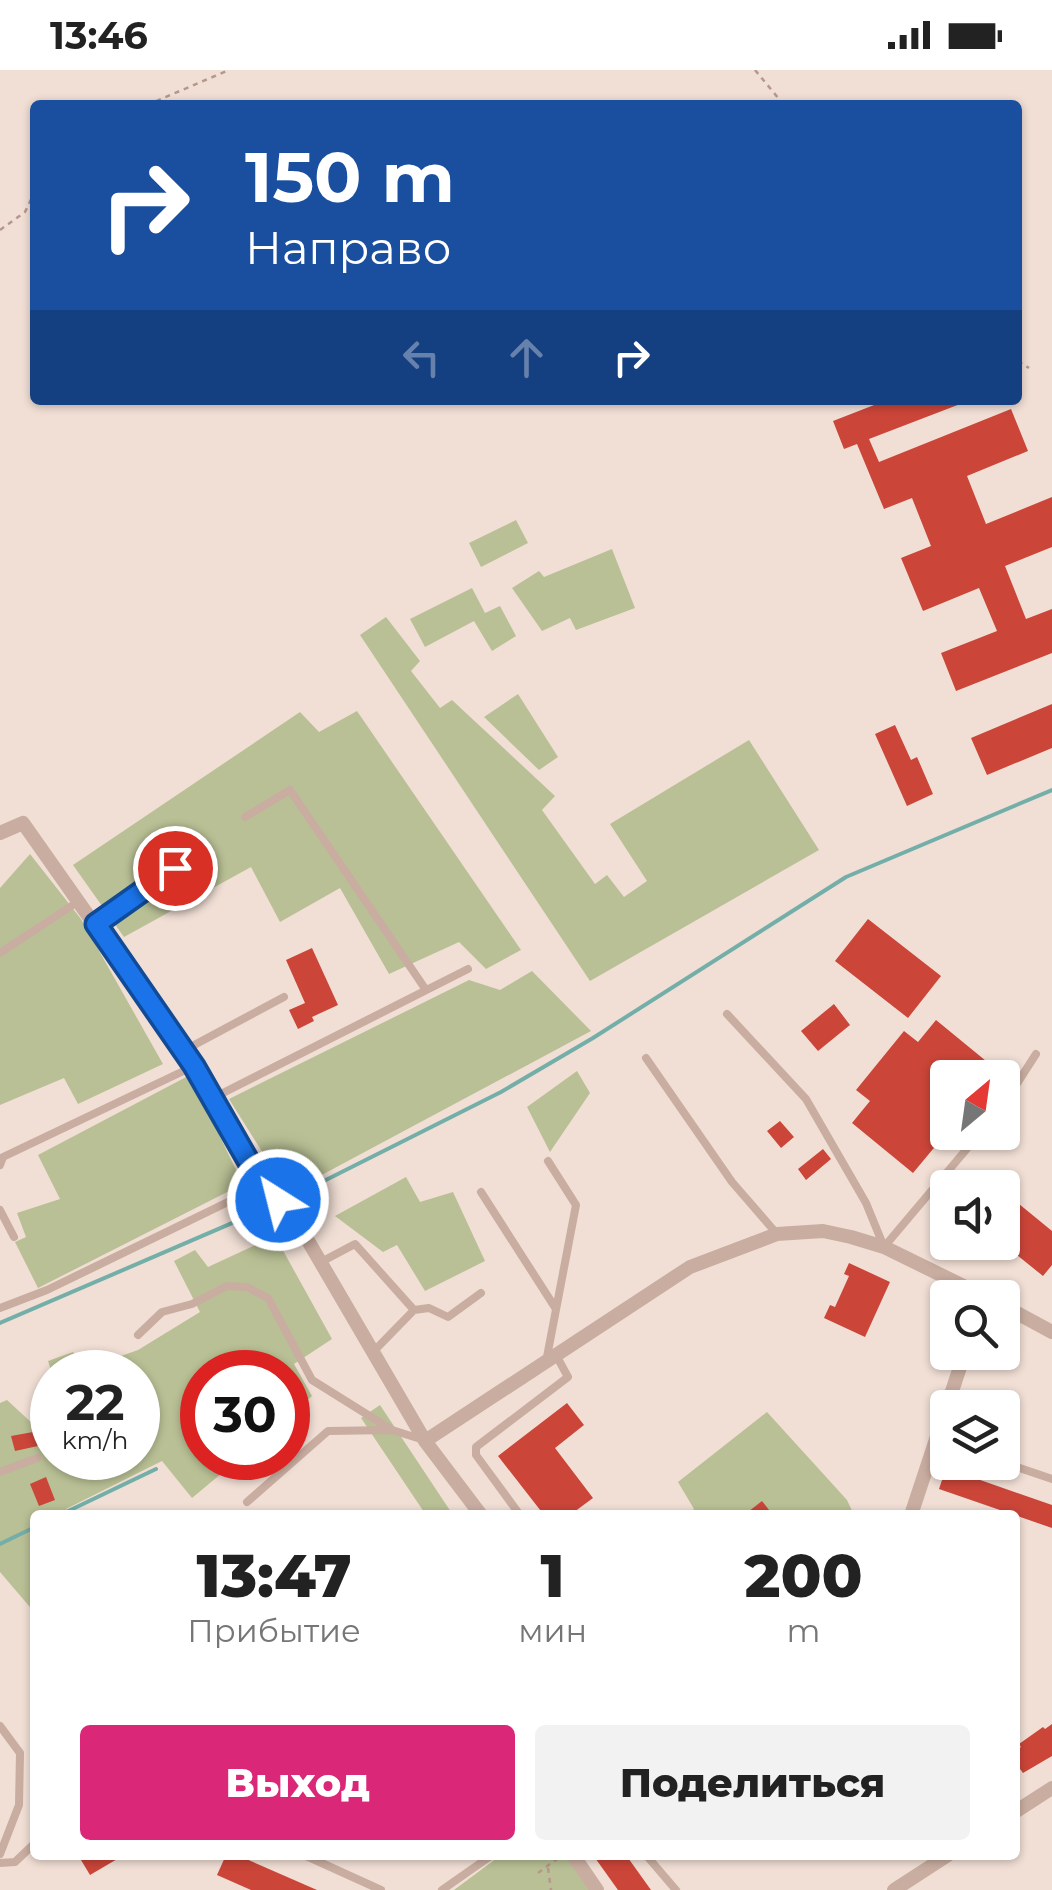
<!DOCTYPE html>
<html lang="ru">
<meta charset="utf-8">
<style>
body{margin:0;font-family:Montserrat,sans-serif;background:#f2f2f2;color:#222;height:100vh;display:flex;flex-direction:column;font-size:38px;white-space:nowrap}
*{box-sizing:border-box;margin:0}
p{font-size:32px;color:#767676}
.icon{flex:none;width:55px;height:55px;fill:none;stroke:currentColor;stroke-width:2;stroke-linecap:round;stroke-linejoin:round}
.map{position:relative;flex:1;overflow:hidden}
.panel{position:absolute;left:30px;top:1440px;width:990px;height:350px;display:flex;flex-direction:column;background:#fff;border-radius:10px;box-shadow:0 2px 8px #0004}
.panel>*{flex:none}
.guide{position:absolute;left:30px;top:30px;width:992px;height:305px;border-radius:10px;box-shadow:0 2px 8px #0004;background:#1a4fa0;color:#fff;overflow:hidden}
.needle{width:65px;rotate:29deg}
.controls{position:absolute;left:930px;top:990px;display:grid;gap:20px}
.controls a{display:grid;place-items:center;width:90px;height:90px;border-radius:10px;background:#fff;box-shadow:0 2px 8px #0004;font-size:50px}
.speed{position:absolute;left:30px;top:1280px;display:flex;gap:20px;font-size:50px;font-weight:700;text-align:center}
.speed>*{display:grid;place-content:center;width:130px;height:130px;border-radius:50%;background:#fff;box-shadow:0 2px 8px #0004;line-height:1}
.speed small{font-size:25px;font-weight:400}
.speed .limit{border:15px solid #d22;background:#fff;color:#111}
.pin{position:absolute;display:grid;place-items:center;width:85px;height:85px;color:#fff;margin:-42px;border:5px solid #fff;border-radius:50%;box-shadow:0 2px 10px #0007}
.me{position:absolute;width:110px;margin:-55px;rotate:324deg;stroke-linejoin:round;filter:drop-shadow(0 0 8px #0008)}
.turn{display:flex;align-items:center;gap:35px;height:210px;padding:0 50px;font-size:45px}
.turn .icon{width:130px;height:130px;stroke-width:2.5}
.turn b{display:block;font-size:70px;line-height:85px}
.lanes{display:flex;align-items:center;height:95px;padding:0 50px;background:#0003;justify-content:center;gap:50px;direction:ltr}
.lanes .off{opacity:.35}
.eta{display:flex;justify-content:space-evenly;align-items:center;height:170px;text-align:center}
.eta b{font-size:60px;font-weight:800;line-height:70px}
.button{display:flex;gap:20px;margin-top:auto;padding:20px 50px}
.button a{flex:1;height:115px;border-radius:10px;background:#db2777;color:#fff;font-size:40px;font-weight:800;line-height:115px;text-align:center}
.button a+a{background:#f2f2f2;color:#222}
.status{display:flex;justify-content:space-between;align-items:center;height:70px;padding:0 50px;background:#fff;direction:ltr}
.status svg{height:28px;fill:currentColor}
.map>svg:first-child{display:block}
.green{fill:#b9c095}
.lines{fill:none;stroke-linecap:round;stroke-linejoin:round}
.stream{stroke:#73afa8;stroke-width:4}
.building{fill:#cb4539}
.path{stroke:#b5978b;stroke-width:2.5;stroke-dasharray:5 5;stroke-linecap:butt}
.service{stroke:#c9ada1;stroke-width:8}
.minor{stroke:#c9ada1;stroke-width:14}
.route-casing{stroke:#114b97;stroke-width:25}
.route{stroke:#1a73e8;stroke-width:18}
</style>
<div class="status"><b>13:46</b><svg viewBox="0 0 49 12"><path d="M0 12V9h3v3zM5 12V6h3v6zM10 12V3h3v9zM15 12V0h3v12zM26 1h20v11H26zM47 4h2v5h-2z"/></svg></div>
<div class="map">
<svg width="1052" height="1820" viewBox="0 0 1052 1820">
<rect width="100%" height="100%" fill="#f1dfd5"/>
<!-- green -->
<path class="green" d="M516,450L528,473L481,497L469,473Z
M612,479L635,538L576,560L570,548L542,561L512,518L539,501L544,507Z
M472,518L485,543L500,536L516,566L492,581L474,551L425,577L410,549Z
M386,547L420,591L411,601L440,638L452,630L555,726L542,740L595,814L607,805L624,827L647,811L610,754L749,670L819,780L590,911L360,565Z
M518,624L558,687L539,700L484,647Z
M357,641L521,880L486,899L459,872L389,904L340,818L280,852L251,797L124,867L73,795L300,642L319,662Z
M30,784L81,849L163,994L78,1034L64,1008L0,1035V818Z
M532,901L591,961L288,1123L229,1029L469,910L500,920Z
M577,1001L590,1023L550,1082L527,1037Z
M190,1005L243,1114L38,1218L15,1172L26,1167L17,1143L60,1129L38,1085Z
M406,1107L420,1132L453,1122L485,1191L425,1221L397,1175L383,1182L335,1146Z
M275,1166L332,1269L294,1294L312,1326L288,1347V1302H202V1388H240L192,1428L162,1391L66,1439L70,1445H35V1543L0,1502V1333L7,1330L46,1366L52,1364V1388H138V1302L52,1303L48,1291L73,1282L84,1299L138,1280L200,1242L174,1191L195,1180L208,1197Z
M380,1335L453,1445H426L361,1348Z
M767,1342L847,1430L854,1445H687L694,1439L678,1412Z
M501,1785H568L592,1820H454Z"/>
<g class="lines">
<!-- stream -->
<path class="stream" d="M292,1127L501,1022L593,968L846,807L1052,720
M0,1253L267,1138
M60,1445L156,1399
M0,1474L35,1457"/>
</g>
<!-- building -->
<path class="building" d="M887,330L968,331L869,369L879,392L1011,339L1028,381L967,406L986,454L1052,427V477L1005,496L1026,549L1052,539V583L956,621L941,583L997,561L979,518L923,541L901,488L931,476L912,428L884,439L857,374L844,379L833,351Z
M1052,634V678L987,705L971,668Z
M895,655L911,690L917,687L933,724L907,736L875,664Z
M868,849L941,906L908,948L835,891Z
M312,878L338,935L312,947L314,951L298,959L289,940L305,933L286,890Z
M834,934L850,955L818,981L801,961Z
M936,950L997,1000L991,1008H948V1061L913,1103L852,1053L870,1031L856,1020L904,961L918,972Z
M780,1051L794,1067L781,1078L767,1061Z
M823,1079L831,1089L806,1110L798,1099Z
M1002,1120L1052,1161V1195L1043,1206L1002,1173Z
M849,1193L890,1212L865,1267L824,1248L830,1235L835,1237L849,1206L844,1204Z
M567,1333L584,1355L555,1378L593,1428L570,1445H544L498,1386Z
M33,1362L38,1376L15,1381L11,1366Z
M946,1398L1052,1435V1458L939,1419Z
M46,1407L55,1430L39,1436L30,1414Z
M762,1431L773,1445H744Z
M1052,1654V1686L1023,1703L1015,1692V1681L1021,1677L1019,1674L1043,1657L1045,1659Z
M90,1785H124L90,1805L81,1790Z
M226,1785H237L317,1820H251L217,1805Z
M593,1785H626L651,1820H618Z"/>
<g class="lines">
<!-- path -->
<path class="path" d="M755,0L784,35
M147,35L229,0
M0,160L25,142L35,121
M1018,291L1029,298
M548,1798L551,1820
M538,1803L557,1789"/>
<!-- service -->
<path class="service" d="M245,747L290,720L426,920
M95,854L175,798
M0,883L79,831
M727,944L806,1029L866,1133L884,1177L981,1062
M183,981L284,927
M646,988L732,1112L777,1164
M213,1028L468,899
M1002,1037L1036,984
M0,1095L3,1087L194,996
M481,1122L556,1239
M0,1140L14,1167
M321,1192L355,1174L414,1240L373,1282
M0,1238L47,1220L263,1115
M414,1240L429,1238L448,1247L481,1223
M138,1265L162,1242L192,1234L227,1216L247,1217L268,1228L312,1310L392,1360
M546,1292L576,1135L548,1091
M1002,1392L1052,1409
M0,1402L37,1388
M247,1432L328,1361L392,1360L424,1370
M520,1445L476,1385V1377L568,1307L556,1285
M0,1656L20,1683L19,1735L0,1784
M304,1785L381,1820
M646,1785L676,1820
M0,1793L15,1792L35,1773
M442,1820L492,1785"/>
<!-- minor -->
<path class="minor" d="M0,763L23,753L194,996L263,1115L293,1145L425,1371
M1002,1235L1052,1262
M481,1445L425,1371L690,1197L777,1164L823,1161L851,1167L884,1177L988,1228
M911,1445L965,1282
M1015,1742L1052,1718
M573,1785L597,1820
M894,1820L948,1785"/>
</g>
<g class="lines">
<defs>
<path id="route" d="M175,798L96,854L194,996L262,1115L278,1130"/>
</defs>
<!-- route casing -->
<use href="#route" class="route-casing"/>
<!-- route -->
<use href="#route" class="route"/>
</g>
</svg>
<div class="controls">
<a><svg class="needle" viewBox="-14 -14 28 28"><path d="M0-13l5 13h-10z" fill="#e53935"/><path d="M0 13l5-13h-10z" fill="#767676"/></svg></a>
<a><svg class="icon" aria-label="sound" viewBox="0 0 24 24"><path d="M4 9h4l5-4v14l-5-4H4zM17 9q2 3 0 6"/></svg></a>
<a><svg class="icon" aria-label="search" viewBox="0 0 24 24"><circle cx="10" cy="10" r="6"/><path d="M15 15l6 6"/></svg></a>
<a><svg class="icon" aria-label="layers" viewBox="0 0 24 24"><path d="M12 4l9 5-9 5-9-5zM3 14l9 5 9-5"/></svg></a>
</div>
<div class="speed"><div>22<small>km/h</small></div><div class="limit">30</div></div>
<div class="pin" style="left:175px;top:798px;background:#d93025"><svg class="icon" aria-label="arrive" viewBox="0 0 24 24"><path d="M6 21V4h12l-3 4 3 4H6"/></svg></div>
<svg class="me" style="left:278px;top:1130px" viewBox="-20 -20 40 40"><circle r="17" fill="#1a73e8" stroke="#fff" stroke-width="3"/><path d="M0-11L8 9 0 5-8 9z" fill="#fff"/></svg>
<div class="guide">
<div class="turn"><svg class="icon" aria-label="right" viewBox="0 0 24 24"><path d="M7 20v-9h11M14 6l5 5-5 5"/></svg><div><b>150 m</b>Направо</div></div>
<div class="lanes"><svg class="icon off" aria-label="left" viewBox="0 0 24 24"><path d="M17 20v-9H6M10 6l-5 5 5 5"/></svg><svg class="icon off" aria-label="ahead" viewBox="0 0 24 24"><path d="M12 20V5M6 11l6-6 6 6"/></svg><svg class="icon" aria-label="right" viewBox="0 0 24 24"><path d="M7 20v-9h11M14 6l5 5-5 5"/></svg></div>
</div>
<section class="panel">
<div class="eta">
<div><b>13:47</b><p>Прибытие</p></div>
<div><b>1</b><p>мин</p></div>
<div><b>200</b><p>m</p></div>
</div>
<div class="button"><a>Выход</a><a>Поделиться</a></div>
</section>
</div>
